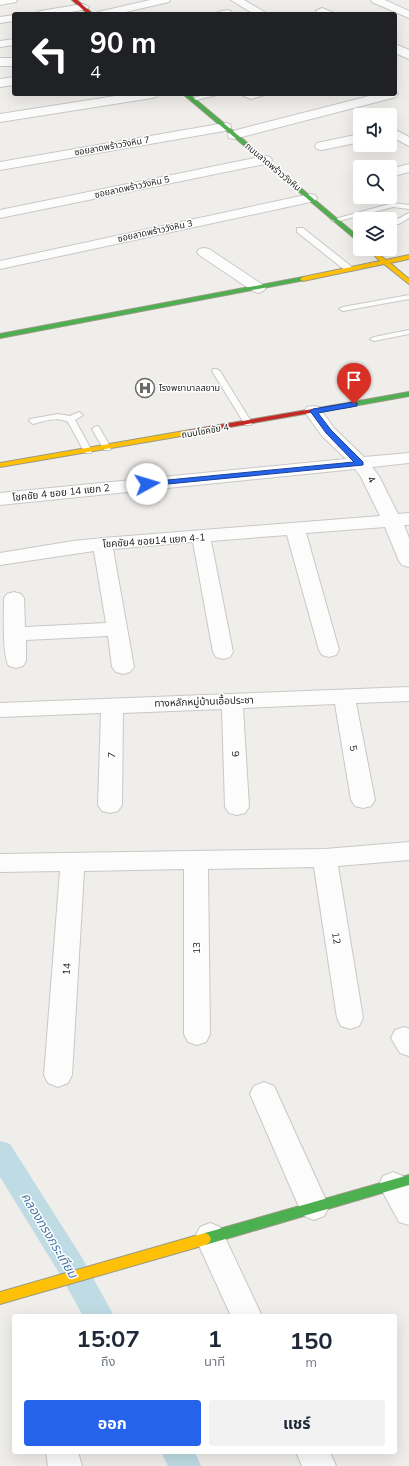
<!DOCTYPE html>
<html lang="th">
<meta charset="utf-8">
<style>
body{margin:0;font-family:Mulish,"Noto Sans Thai",sans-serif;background:#f2f2f3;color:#1f2937;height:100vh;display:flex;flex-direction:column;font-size:15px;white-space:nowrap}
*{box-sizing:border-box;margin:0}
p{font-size:13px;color:#747a83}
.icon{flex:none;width:22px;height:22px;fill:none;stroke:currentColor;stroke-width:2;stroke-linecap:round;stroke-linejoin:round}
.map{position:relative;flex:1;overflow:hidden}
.drawer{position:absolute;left:12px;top:1314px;width:385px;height:140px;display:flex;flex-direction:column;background:#fff;border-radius:4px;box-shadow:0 4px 16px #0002}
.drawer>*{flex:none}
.banner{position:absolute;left:12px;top:12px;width:385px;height:84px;border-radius:4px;box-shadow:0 4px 16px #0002;background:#202124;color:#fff;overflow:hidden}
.buttons{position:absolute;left:353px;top:108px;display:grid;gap:8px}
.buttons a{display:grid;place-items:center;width:44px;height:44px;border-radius:4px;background:#fff;box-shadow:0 4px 16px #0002;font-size:20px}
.pin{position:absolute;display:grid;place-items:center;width:34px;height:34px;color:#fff;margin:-41px -17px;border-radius:50% 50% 50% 0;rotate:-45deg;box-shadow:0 0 4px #0007}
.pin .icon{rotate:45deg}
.me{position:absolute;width:44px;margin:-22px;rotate:84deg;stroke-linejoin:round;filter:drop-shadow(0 0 3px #0008)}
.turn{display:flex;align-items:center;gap:14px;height:84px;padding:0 12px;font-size:18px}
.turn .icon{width:52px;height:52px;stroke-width:2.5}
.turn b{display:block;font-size:28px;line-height:34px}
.eta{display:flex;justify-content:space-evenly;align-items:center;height:68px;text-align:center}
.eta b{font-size:24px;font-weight:700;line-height:28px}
.button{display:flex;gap:8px;margin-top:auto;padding:8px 12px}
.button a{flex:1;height:46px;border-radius:4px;background:#2563eb;color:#fff;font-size:16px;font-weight:700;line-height:46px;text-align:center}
.button a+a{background:#f2f2f3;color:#1f2937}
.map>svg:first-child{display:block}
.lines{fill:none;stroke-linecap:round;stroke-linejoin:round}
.canal{fill:#bfdbe3;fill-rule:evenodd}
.lane-casing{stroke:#c9c8c7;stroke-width:2}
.street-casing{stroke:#c9c8c7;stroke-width:2}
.fast-casing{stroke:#999a82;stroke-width:2}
.slow-casing{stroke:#999a82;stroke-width:2}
.jam-casing{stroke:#999a82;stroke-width:2}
.lane{fill:#fdfcfc;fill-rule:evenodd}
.street{fill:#fdfcfc;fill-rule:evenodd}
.fast{fill:#4caf50;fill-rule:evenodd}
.slow{fill:#ffc107;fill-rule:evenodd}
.jam{fill:#c62828;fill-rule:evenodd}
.route{fill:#2563eb;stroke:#184099}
.labels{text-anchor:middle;stroke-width:3;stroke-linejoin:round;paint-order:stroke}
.far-street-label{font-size:9px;fill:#222;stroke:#fff}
.far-poi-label{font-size:9px;fill:#222;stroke:#fff;text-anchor:start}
.street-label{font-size:10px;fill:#222;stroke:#fff}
.near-water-label{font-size:13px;font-style:italic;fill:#4a7aab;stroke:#fff}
</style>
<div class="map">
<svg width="409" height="1466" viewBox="0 0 409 1466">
<rect width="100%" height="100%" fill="#f0eeeb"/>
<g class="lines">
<!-- canal -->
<path class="canal" d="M0,1141L10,1144L81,1256L114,1316H83L61,1276L0,1177Z
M161,1452H195L201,1466H168Z"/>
<defs>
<path id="lane" d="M208,94H221L192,101L189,99Z
M239,94H268L251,99Z
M393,203L409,205V209L393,207L335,222L331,220Z
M409,213V218L399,224H393L392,222Z
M297,228H303L352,267V271H346L297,232Z
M409,295V299L343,311L339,309L343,307Z
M409,330V334L374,341L370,339L374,337Z
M213,369H216L220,371L252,423L251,425H245L244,423L212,371Z
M79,412L83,415L75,420L92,451L91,453H85L68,422C57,416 44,421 33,424L29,421L30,419L58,414L70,416Z
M96,426L99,427L111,448L110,450H104L103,448L92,429Z"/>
<path id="street" d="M0,0H17L16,2L0,5Z
M150,0H170L169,2L117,14H96L98,12Z
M231,0H244L268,14H254Z
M371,0H385L409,11V18L372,2Z
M83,4L89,7L87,9L60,14H34L40,11Z
M322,8L332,12L334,14L318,13L316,11Z
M227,10L231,11L232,14H216L218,12Z
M14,15V21L0,23V17Z
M14,39V45L0,47V41Z
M395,44L409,50V59L395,53Z
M0,58H14V66H0Z
M14,77V85L0,87V79Z
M395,91L398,94L396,97L234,139L229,138L228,135L229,132L377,94H395Z
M128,94H158L156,97L152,98L0,122V114Z
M225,123L230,124L231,127L230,130L0,170V162Z
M390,127L409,137V146L390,136Z
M360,134V142L322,150L317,149L315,146L317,143Z
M265,156L270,157L272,160L270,163L0,218V210Z
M409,164V172L390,177V169Z
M310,194L315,195L317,198L315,201L0,269V261Z
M204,248L209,249L263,285L266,288L263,291L258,293L253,291L199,255L197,252L199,249Z
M313,406L319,407L334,428L364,457L409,453V463L372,467L379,476L398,514L409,513V525H404L409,538V567L402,565L399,561L385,527L306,533L339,650L336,655L329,657L322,655L319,650L287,535L211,541L233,652L230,657L223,659L216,657L213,652L193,542L113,549L134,667L130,672L123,674L116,672L112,667L108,636L26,640V661L23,666L16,668L9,666C2,655 4,613 4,598L7,594L14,592L21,594L24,598L25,627L106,623L94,551L0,565V553L73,541L103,538L380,516L361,477L355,469L0,505V493L346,459L322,436L304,411L307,407Z
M409,687V701L356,703L375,800L371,806L363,808L355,806L351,800L335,704L243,708L249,807L245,813L237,815L229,813L225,807L222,709L123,713L122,805L118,811L110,813L102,811L98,805L101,713L0,717V703Z
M409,842V860L338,866L363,1018L359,1026L350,1029L341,1026L337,1018L314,867L208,869L210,1034L206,1042L197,1045L188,1042L184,1034V869L84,871L72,1075L68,1083L58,1087L48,1083L44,1075L60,871L0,872V854L325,849Z
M404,1027L409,1029V1056L400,1053L391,1038L395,1030Z
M264,1082L274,1086L329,1207L324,1216L314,1220L304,1216L299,1207L250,1094L254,1086Z
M393,1172L403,1176L409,1185V1225L399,1222L379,1185L383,1176Z
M210,1223L220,1227L262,1316H231L195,1237L200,1227Z
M46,1452H78L82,1466H48Z
M296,1452H330L336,1466H302Z"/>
<path id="fast" d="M183,94H189L360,238V243Z
M303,277L305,278V280L0,338V334Z
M409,392V396L342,408L339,406L342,404Z
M409,1175V1185L205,1245L201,1243L199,1239L201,1235L205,1233Z"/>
<path id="slow" d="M378,254L386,260L409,255V259L390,263L409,279V284L384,264L303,281L300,279L303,277L380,261L375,256Z
M190,430H193V434L0,467V463Z
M205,1233L209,1235L211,1239L209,1243L205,1245L0,1304V1292Z"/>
<path id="jam" d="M72,0H77L93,14H88Z
M342,404L345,406L344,407L190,434L186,432L190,430Z"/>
</defs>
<!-- lane casing -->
<use href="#lane" class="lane-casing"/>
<!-- street casing -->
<use href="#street" class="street-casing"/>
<!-- fast casing -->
<use href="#fast" class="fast-casing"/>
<!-- slow casing -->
<use href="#slow" class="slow-casing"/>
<!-- jam casing -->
<use href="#jam" class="jam-casing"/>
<!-- lane -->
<use href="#lane" class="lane"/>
<!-- street -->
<use href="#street" class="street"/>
<!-- fast -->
<use href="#fast" class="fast"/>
<!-- slow -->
<use href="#slow" class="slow"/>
<!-- jam -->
<use href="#jam" class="jam"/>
</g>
<!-- route -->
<path class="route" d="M354,402L357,403V406L318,413L331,430L363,462V465L147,486L144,484L147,482L354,462L326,433L310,411L313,409Z"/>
<!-- icons -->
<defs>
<symbol id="hospital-ring" viewBox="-11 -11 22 22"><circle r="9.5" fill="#fff" stroke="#6a6968" stroke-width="1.5"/><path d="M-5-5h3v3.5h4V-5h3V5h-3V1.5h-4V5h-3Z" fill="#6a6968"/></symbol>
</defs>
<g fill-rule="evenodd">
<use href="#hospital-ring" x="134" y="377" width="22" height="22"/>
</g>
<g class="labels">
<!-- far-street labels -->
<g class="far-street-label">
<text transform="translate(112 146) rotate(-10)" y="3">ซอยลาดพร้าววังหิน 7</text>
<text transform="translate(273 167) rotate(40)" y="3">ถนนลาดพร้าววังหิน</text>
<text transform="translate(132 187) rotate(-12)" y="3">ซอยลาดพร้าววังหิน 5</text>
<text transform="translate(155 231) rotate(-12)" y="3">ซอยลาดพร้าววังหิน 3</text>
<text transform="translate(205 431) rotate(-10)" y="3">ถนนโชคชัย 4</text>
</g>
<!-- far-poi labels -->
<g class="far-poi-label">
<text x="159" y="391">โรงพยาบาลสยาม</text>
</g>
<!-- street labels -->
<g class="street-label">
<text transform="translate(372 479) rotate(58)" y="4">4</text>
<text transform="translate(61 492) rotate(-6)" y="4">โชคชัย 4 ซอย 14 แยก 2</text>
<text transform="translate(154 540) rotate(-4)" y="4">โชคชัย4 ซอย14 แยก 4-1</text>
<text transform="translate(204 701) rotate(-2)" y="4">ทางหลักหมู่บ้านเอื้อประชา</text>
<text transform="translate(354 748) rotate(80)" y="4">5</text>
<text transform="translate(235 754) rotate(-93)" y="4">6</text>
<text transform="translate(111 755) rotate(-89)" y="4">7</text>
<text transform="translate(337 938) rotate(81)" y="4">12</text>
<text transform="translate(196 948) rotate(-90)" y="4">13</text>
<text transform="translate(66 969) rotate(-86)" y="4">14</text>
</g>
<!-- near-water labels -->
<g class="near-water-label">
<text transform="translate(50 1235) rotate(59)" y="5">คลองทรงกระเทียม</text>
</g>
</g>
</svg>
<div class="buttons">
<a><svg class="icon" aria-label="sound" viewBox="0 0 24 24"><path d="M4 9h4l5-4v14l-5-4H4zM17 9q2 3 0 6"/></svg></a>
<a><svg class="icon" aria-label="search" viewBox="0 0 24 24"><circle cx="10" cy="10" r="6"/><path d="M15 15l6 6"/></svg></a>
<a><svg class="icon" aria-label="layers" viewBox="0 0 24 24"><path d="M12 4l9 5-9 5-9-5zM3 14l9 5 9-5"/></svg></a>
</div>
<div class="pin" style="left:354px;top:404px;background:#d93025"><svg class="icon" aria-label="arrive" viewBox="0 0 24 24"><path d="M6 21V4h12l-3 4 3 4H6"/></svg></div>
<svg class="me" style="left:147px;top:484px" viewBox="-20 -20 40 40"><circle r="19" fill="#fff"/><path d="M0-13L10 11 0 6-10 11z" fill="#2563eb"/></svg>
<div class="banner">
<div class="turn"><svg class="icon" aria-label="left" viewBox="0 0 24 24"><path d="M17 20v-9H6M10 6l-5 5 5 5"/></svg><div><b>90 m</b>4</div></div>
</div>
<section class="drawer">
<div class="eta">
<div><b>15:07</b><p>ถึง</p></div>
<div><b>1</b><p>นาที</p></div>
<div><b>150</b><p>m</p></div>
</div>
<div class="button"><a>ออก</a><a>แชร์</a></div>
</section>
</div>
